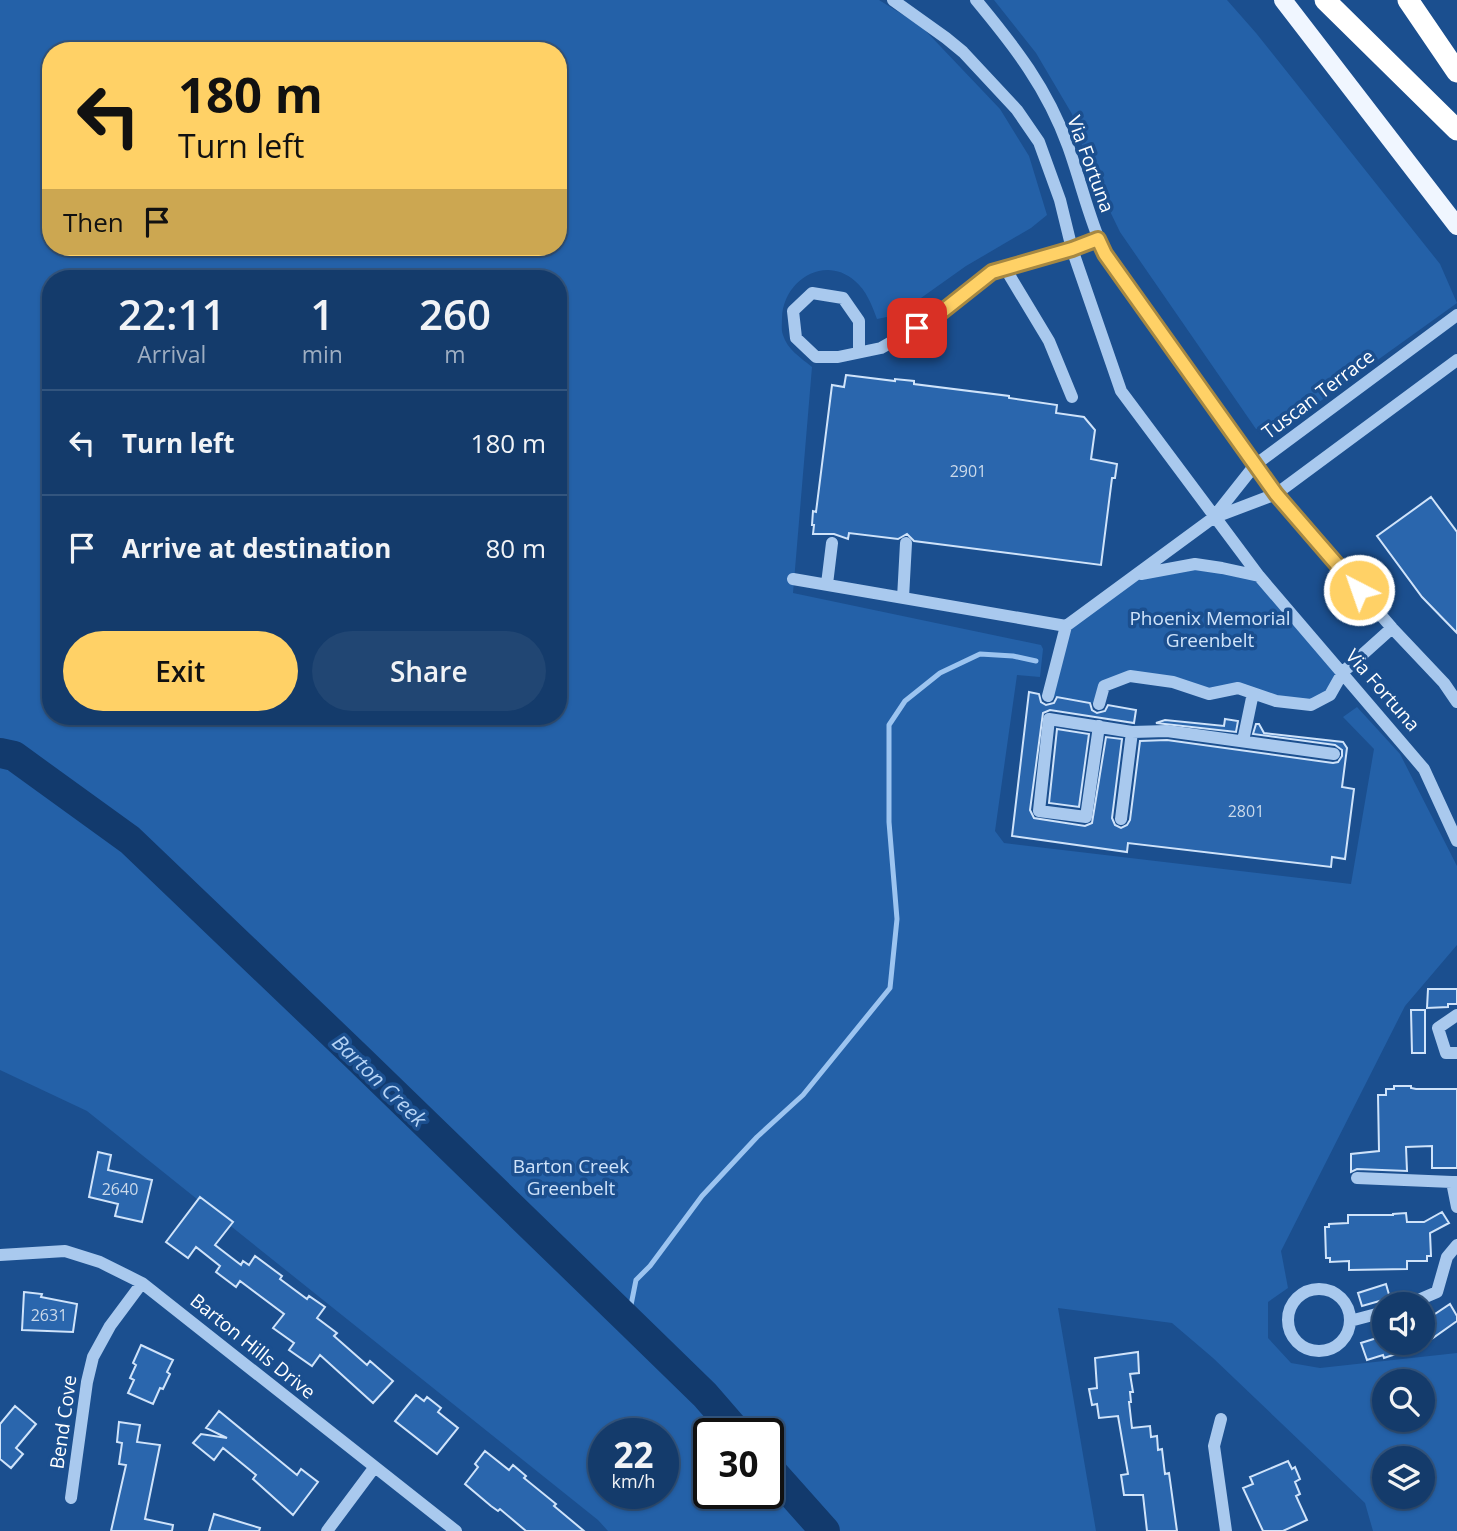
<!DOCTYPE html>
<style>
body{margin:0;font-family:"Open Sans",sans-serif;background:#214673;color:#f1f3f6;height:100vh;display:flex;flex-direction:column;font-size:26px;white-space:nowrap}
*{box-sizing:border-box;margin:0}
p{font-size:23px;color:#9dadc1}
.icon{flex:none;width:38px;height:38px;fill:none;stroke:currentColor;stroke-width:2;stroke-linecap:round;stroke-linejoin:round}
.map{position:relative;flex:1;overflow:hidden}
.panel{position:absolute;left:42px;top:270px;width:525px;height:455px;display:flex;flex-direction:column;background:#143b6b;border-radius:28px;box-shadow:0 2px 5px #0004,0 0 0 2px #33557e}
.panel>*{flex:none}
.hud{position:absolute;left:42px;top:42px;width:525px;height:214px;border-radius:28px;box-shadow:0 2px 5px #0004,0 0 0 2px #33557e;background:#ffd166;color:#111;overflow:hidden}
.tools{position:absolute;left:1372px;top:1292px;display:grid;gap:14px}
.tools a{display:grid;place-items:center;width:63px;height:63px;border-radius:50%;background:#143b6b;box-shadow:0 2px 5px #0004,0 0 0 2px #33557e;font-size:35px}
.speed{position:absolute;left:588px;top:1418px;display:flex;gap:14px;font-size:35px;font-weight:700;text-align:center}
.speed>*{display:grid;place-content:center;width:91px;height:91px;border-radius:50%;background:#143b6b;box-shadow:0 2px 5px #0004,0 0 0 2px #33557e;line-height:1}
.speed small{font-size:18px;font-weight:400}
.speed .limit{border:4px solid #111;border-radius:10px;background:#fff;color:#111}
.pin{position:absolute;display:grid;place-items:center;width:60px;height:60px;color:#fff;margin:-30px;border-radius:14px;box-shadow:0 4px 10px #0006}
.me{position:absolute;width:77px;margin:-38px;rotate:319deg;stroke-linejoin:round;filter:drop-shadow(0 0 5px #0008)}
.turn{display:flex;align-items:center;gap:24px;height:147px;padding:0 21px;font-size:32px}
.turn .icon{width:91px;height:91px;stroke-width:2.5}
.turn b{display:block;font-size:49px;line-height:60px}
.then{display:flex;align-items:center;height:66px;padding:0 21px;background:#0003;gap:14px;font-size:26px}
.eta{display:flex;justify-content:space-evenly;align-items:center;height:119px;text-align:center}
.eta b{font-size:42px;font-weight:600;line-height:49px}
.primary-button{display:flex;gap:14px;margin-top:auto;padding:14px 21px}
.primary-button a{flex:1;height:80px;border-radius:42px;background:#ffd166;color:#111;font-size:28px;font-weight:600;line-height:80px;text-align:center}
.primary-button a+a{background:#214673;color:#f1f3f6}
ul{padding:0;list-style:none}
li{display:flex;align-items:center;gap:21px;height:105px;padding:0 21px;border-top:2px solid #33557e}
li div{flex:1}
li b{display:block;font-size:26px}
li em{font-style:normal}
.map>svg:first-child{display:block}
.green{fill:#2461a8;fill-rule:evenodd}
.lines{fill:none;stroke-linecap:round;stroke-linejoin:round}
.stream{stroke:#9cc4f0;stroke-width:5}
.river{stroke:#123a6d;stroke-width:30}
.building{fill:#2a66ad;stroke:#cfe3fa;stroke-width:2}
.minor{stroke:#a9c9ee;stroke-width:12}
.major{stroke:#f0f6ff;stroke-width:18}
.highway{stroke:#fff;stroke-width:21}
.route-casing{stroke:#a68842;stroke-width:18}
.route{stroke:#ffd166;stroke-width:12}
.labels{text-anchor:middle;stroke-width:7;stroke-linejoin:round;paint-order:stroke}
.number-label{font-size:16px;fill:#cad9ea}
.street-label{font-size:19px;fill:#fff;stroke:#1b4f8f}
.park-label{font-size:19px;fill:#cfe3fa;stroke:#1b4f8f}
.water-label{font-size:21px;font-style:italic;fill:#b5d3f5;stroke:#1b4f8f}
</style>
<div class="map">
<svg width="1457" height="1531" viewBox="0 0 1457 1531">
<rect width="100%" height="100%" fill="#1b4f8f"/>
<!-- green -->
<path class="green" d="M0,0H879L921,26L1000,109L1029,156L1047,215L1031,228L966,266L897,315L877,319C872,305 866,290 855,281C824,254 783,281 782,318C782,323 781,330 783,335C787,349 801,358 812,367L793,593L1041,645L1043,649L1040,677L1017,675L995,831L1004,843L1351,884L1374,749L1343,717L1357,707L1400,754L1457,866V945L1405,1006L1281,1251L1288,1288L1268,1302V1338L1291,1363L1320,1368L1457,1353V1531H1373L1365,1503L1213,1358L1172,1323L1058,1308L1096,1531H608L598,1520L87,1111L0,1070ZM51,51H558V247H51ZM51,278H558V716H51ZM1384,1381H1423V1419H1384ZM604,1433H663V1493H604ZM709,1433H768V1493H709ZM1384,1458H1423V1496H1384Z
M994,0H1227L1256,33L1440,264L1457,303L1276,433L1256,429L1120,232L1090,170L1072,114L1036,53Z
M1195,564L1259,576L1343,672L1330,695L1311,705L1238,688L1209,694L1130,677L1104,686L1099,704L1048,696L1066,626L1137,574Z"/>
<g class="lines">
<!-- stream -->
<path class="stream" d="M628,1320L636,1280L650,1266L702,1196L757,1137L803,1095L890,988L897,919L889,822V725L905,701L940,673L980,654L1013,656L1036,661"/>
<!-- river -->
<path class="river" d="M0,753L14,756L130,840L356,1056L628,1320L705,1395L738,1433
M768,1467L825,1531"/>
</g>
<!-- building -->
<path class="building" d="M846,375L895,381V379L914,381V384L1009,396V398L1057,405L1056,413L1084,417L1095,430L1091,459L1117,464L1115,478H1112L1101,565L914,541L907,534L898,539L849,533L848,539L834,534H813L814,525H812L813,511L816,512L832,385L844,387Z
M1431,497L1457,532V633L1422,597L1377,536Z
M1029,692L1039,694L1041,702L1046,705L1054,703L1057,697L1090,703L1092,710L1097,713L1105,711L1108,705L1136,710L1134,723L1050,710L1043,713L1030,810L1034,818L1085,826L1092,823L1106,737L1122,739L1112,818L1115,825L1121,828L1127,825L1130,820L1140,741L1167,740L1333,763L1338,762L1342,756V750L1335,745L1253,734L1256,724H1259L1264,733L1343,742L1347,748L1342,787L1354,789L1345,859L1332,857L1331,867L1128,843L1127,852L1012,836Z
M1225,719L1238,721L1236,732L1156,723L1165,720L1224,726Z
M1057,729L1089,734L1079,807L1049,803Z
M1428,989H1457V1004H1448V1007L1427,1008Z
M1411,1010H1425V1053H1412Z
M1394,1086H1411V1088L1416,1089H1457V1168H1432V1146L1406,1147L1407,1171L1357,1169L1351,1172V1154L1379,1151L1378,1095H1386V1089H1394Z
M98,1152L111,1155L108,1170L152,1180L142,1222L115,1216L118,1204L89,1197Z
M200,1197L233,1222L215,1245L241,1265L243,1261L249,1265L255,1256L282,1276L280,1279L307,1299L309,1296L325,1307L317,1318L337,1333L334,1336L367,1365L370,1361L393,1381L373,1403L320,1355L312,1366L289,1350L294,1343L273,1328L284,1314L240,1281L236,1287L216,1272L220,1266L196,1247L188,1258L166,1242Z
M1442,1212L1449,1223L1430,1233L1431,1256H1427V1261H1407V1269L1349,1270V1261L1330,1262V1258H1326L1325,1227H1329V1224L1348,1223V1215H1393V1214L1406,1213L1407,1222H1424Z
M1386,1284L1390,1298L1362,1306L1358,1293Z
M24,1292L42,1294L41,1297L77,1304L73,1332L22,1330Z
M1450,1304L1457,1316V1321L1423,1345L1384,1358L1383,1355L1367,1360L1361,1343L1380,1337L1381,1340L1384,1339V1342L1423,1343V1322Z
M141,1345L173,1360L167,1372L170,1374L163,1389L160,1388L153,1404L128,1393L134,1380L130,1378L136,1365L133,1363Z
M1138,1352L1139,1373L1130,1374L1133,1392H1130L1131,1402H1129L1132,1428L1150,1426L1151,1437L1157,1436L1158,1450L1162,1449L1165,1474L1169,1473L1177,1531H1147L1143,1495H1124L1121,1475L1128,1474L1118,1416L1099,1418L1097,1404L1092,1405L1089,1389L1097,1388L1095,1358Z
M416,1395L424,1401L427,1397L441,1408L438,1412L458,1428L437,1454L395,1421Z
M15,1406L36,1424L16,1448L23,1454L11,1468L0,1459V1424Z
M219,1411L297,1475L301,1469L318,1482L293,1515L253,1479L256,1475L223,1448L214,1460L193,1443L201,1434L227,1438L206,1428Z
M119,1422L140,1425L137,1442L160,1445L145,1519L173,1525L172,1531H111L126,1465L119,1464L122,1443L117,1442Z
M485,1451L509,1470L513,1465L526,1476L524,1478L556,1504L554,1506L584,1531H526L500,1509L498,1511L491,1506L465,1484L478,1467L475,1464Z
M1288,1461L1292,1469L1295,1467L1300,1479L1295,1482L1300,1494L1296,1496L1307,1520L1283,1531H1263L1243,1488L1253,1484L1250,1477Z
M214,1514L260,1528L259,1531H209Z"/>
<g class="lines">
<!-- minor -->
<path class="minor" d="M893,0L946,38L963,52L1017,110L1039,142L1060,200L1072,249L1121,391L1259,576L1424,769L1457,841
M976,0C1015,47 1047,88 1068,146C1081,182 1089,219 1105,254L1276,494L1392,628L1444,683L1457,702
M1005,268L1049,341L1072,397
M859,352V321L843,298L812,293L793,311L796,338L816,357H838L881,348L934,318L992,272L1072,249L1098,239
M1213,518L1255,465L1457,315
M1141,574L1195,564L1222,568L1259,576
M793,579L1066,626
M827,584L832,543
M903,598L906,543
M1048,696L1066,626L1213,518L1276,494L1457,360
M1099,704L1104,686L1130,676L1173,682L1209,694L1238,688L1276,701L1311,705L1330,695L1343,672L1392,628
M1099,726L1086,817L1039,811L1049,719L1132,732
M1243,741L1253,693
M1121,819L1132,732L1167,731L1334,754
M1457,1015L1438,1028L1446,1053H1457
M1357,1178L1452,1182
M1457,1182H1452L1457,1207
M0,1255L65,1251L100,1262L142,1283L456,1531
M1288 1320a31 31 0 1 1 62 0a31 31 0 1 1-62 0Z
M1409,1304L1437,1292L1447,1257L1457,1245
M1350,1321L1384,1312
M1221,1419L1214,1446L1226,1531
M71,1498L87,1382L93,1357L110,1326L142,1283
M327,1531L374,1468"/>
<!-- major -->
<path class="major" d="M1283,0L1457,226"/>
<!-- highway -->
<path class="highway" d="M1325,0L1457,130
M1408,0L1457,72"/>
</g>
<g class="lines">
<defs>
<path id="route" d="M917,328L934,318L992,272L1072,249L1098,239L1105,254L1276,494L1359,590"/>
</defs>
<!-- route casing -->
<use href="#route" class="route-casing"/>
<!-- route -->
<use href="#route" class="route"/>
</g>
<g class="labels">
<!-- number labels -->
<g class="number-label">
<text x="968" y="477">2901</text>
<text x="1246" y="817">2801</text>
<text x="120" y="1195">2640</text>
<text x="49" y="1321">2631</text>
</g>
<!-- street labels -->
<g class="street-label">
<text transform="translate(1091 164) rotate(70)" y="7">Via Fortuna</text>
<text transform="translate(1318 394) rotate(-37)" y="7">Tuscan Terrace</text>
<text transform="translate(1383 690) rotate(49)" y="7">Via Fortuna</text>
<text transform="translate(253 1346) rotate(39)" y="7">Barton Hills Drive</text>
<text transform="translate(63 1422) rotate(-82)" y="7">Bend Cove</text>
</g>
<!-- park labels -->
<g class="park-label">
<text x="1210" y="625">Phoenix Memorial<tspan x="1210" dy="22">Greenbelt</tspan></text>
<text x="571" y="1173">Barton Creek<tspan x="571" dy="22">Greenbelt</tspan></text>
</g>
<!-- water labels -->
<g class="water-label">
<text transform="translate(379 1081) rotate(44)" y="7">Barton Creek</text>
</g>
</g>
</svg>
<div class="tools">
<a><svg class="icon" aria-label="sound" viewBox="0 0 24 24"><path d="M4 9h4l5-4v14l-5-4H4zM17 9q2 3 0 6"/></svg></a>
<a><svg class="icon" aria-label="search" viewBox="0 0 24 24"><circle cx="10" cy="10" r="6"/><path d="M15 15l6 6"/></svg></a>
<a><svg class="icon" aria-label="layers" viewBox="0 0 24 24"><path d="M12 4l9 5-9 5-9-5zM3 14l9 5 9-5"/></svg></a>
</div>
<div class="speed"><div>22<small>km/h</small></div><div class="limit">30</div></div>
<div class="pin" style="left:917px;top:328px;background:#d93025"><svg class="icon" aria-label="arrive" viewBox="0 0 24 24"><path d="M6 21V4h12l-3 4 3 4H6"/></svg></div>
<svg class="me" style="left:1359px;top:590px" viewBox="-20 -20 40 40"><circle r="17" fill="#ffd166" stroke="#fff" stroke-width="3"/><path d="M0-11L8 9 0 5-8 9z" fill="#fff"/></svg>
<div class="hud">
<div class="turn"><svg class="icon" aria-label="left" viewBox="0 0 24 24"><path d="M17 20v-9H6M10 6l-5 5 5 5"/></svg><div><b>180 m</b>Turn left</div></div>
<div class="then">Then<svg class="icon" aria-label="arrive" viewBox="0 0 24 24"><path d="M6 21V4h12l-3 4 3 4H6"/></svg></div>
</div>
<section class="panel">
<div class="eta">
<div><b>22:11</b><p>Arrival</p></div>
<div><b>1</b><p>min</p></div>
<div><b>260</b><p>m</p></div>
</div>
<ul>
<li><svg class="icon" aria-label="left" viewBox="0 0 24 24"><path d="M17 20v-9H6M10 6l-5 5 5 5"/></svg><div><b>Turn left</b></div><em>180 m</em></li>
<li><svg class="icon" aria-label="arrive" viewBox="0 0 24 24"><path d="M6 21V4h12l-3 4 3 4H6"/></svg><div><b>Arrive at destination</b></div><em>80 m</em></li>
</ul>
<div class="primary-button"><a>Exit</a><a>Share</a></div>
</section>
</div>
